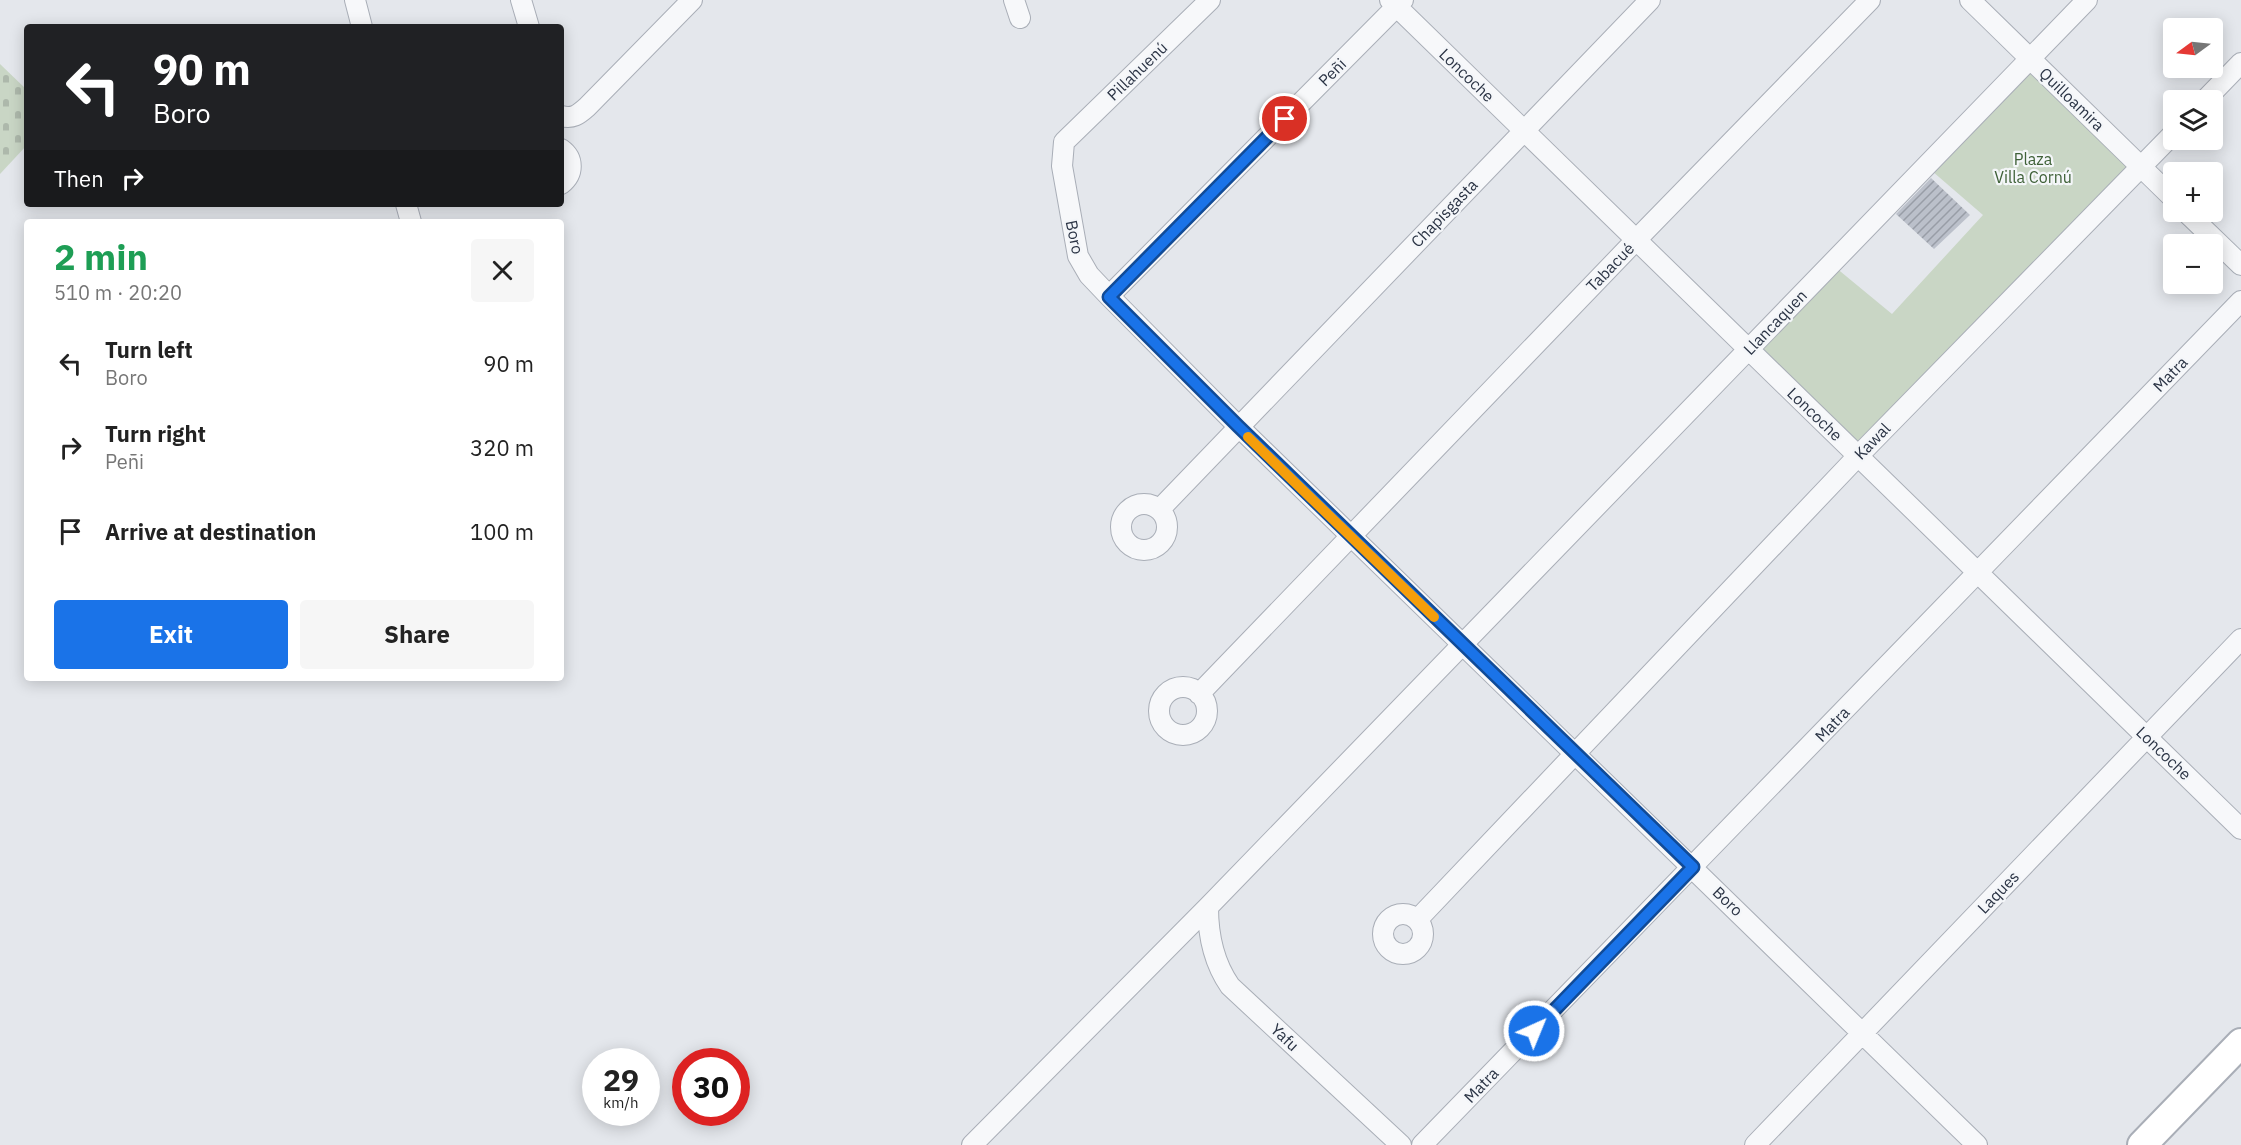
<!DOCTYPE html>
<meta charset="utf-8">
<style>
body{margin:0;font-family:"IBM Plex Sans",sans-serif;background:#f6f6f6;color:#222;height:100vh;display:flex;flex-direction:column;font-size:22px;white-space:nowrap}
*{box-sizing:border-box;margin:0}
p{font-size:20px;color:#767676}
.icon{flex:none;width:33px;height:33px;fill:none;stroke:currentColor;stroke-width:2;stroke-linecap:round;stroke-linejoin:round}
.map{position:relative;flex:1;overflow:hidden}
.drawer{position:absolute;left:24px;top:219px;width:540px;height:462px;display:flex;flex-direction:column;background:#fff;border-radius:6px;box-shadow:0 3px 15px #0003}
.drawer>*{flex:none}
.banner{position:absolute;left:24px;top:24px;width:540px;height:183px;border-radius:6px;box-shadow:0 3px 15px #0003;background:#202124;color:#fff;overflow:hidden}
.needle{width:39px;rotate:255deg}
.controls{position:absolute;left:2163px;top:18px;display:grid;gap:12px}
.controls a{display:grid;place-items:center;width:60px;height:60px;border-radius:6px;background:#fff;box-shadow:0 3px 15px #0003;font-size:30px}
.speed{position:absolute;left:582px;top:1048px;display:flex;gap:12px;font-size:30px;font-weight:700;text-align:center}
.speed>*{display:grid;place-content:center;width:78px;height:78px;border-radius:50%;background:#fff;box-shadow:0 3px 15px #0003;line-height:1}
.speed small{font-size:15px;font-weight:400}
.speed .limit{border:9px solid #d22;background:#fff;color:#111}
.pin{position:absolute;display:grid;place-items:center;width:51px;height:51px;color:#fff;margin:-26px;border:3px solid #fff;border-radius:50%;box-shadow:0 2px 6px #0007}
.me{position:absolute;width:66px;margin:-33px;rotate:44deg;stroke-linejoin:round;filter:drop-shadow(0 0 4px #0008)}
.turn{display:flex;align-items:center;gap:21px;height:126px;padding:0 30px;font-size:27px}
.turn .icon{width:78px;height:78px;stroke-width:2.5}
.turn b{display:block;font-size:42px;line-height:51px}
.then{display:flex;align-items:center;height:57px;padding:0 30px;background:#0003;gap:12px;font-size:22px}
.round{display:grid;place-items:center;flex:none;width:63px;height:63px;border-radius:6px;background:#f6f6f6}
.overview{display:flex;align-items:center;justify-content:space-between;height:102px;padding:0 30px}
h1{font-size:36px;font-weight:700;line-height:45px;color:#1e9e55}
.primary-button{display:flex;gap:12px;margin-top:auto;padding:12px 30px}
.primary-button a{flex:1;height:69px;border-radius:6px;background:#1a73e8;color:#fff;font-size:24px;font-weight:700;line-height:69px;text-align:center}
.primary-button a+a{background:#f6f6f6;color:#222}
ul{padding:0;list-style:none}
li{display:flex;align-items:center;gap:18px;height:84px;padding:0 30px}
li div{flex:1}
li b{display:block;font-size:22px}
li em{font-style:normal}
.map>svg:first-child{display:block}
.cemetery{fill:url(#cemetery-stones)}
.park{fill:#c9d6c5}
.building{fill:url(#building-hatch)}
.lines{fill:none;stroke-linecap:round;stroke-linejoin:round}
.street-casing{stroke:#a9aeb7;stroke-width:22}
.secondary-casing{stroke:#a9aeb7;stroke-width:32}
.street{stroke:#f7f8fa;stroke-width:20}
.secondary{stroke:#fff;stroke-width:28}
.route-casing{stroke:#114b97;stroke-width:15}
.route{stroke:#1a73e8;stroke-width:10}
.slow{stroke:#f59e0b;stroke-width:10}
.labels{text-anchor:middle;stroke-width:4.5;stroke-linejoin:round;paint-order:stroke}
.street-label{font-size:16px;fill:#2b3445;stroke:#f4f6f9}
.park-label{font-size:16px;fill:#3f6138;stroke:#f4f6f9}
</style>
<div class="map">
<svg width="2241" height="1145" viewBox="0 0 2241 1145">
<defs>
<pattern id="cemetery-stones" width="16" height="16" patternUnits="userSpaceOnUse" patternTransform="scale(1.5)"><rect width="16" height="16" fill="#c9d6c5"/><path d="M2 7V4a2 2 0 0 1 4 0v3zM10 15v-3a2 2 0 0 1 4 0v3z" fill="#adb8ab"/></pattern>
<pattern id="building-hatch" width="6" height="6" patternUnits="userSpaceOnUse" patternTransform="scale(1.5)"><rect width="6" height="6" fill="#bbc0ca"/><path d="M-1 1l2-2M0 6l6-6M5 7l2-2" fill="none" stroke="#989da6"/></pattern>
</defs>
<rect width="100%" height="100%" fill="#e4e7ec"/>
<!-- cemetery -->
<path class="cemetery" d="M0,64L27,90V145L0,174Z"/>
<!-- park -->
<path class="park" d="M2029,67L2130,166L1858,448L1759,349L1835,267L1892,314L1983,215L1932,171Z"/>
<!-- building -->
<path class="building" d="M1931,178L1970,215L1934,249L1896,214Z"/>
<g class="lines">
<defs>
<path id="street" d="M355,0L362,27
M521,0L529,27
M1014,0L1020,18
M1210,0L1064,142L1062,166L1078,256L1089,275L1109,296L1238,426L1977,1145
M1390,0L2241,829
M1970,0L2174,199
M2205,100L2241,63
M561,116C573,119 578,115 587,107L692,0
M561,149C574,158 574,174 561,184
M406,204L411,222
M2186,212L2241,265
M1109,296L1403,0
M1121 527a23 23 0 1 1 46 0a23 23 0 1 1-46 0Z
M1160,509L1650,0
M1159 711a24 24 0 1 1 48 0a24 24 0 1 1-48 0Z
M1199,694L1636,240L1870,0
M1208,907C1208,935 1214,963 1230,986L1401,1145
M1383 934a20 20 0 1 1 40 0a20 20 0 1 1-40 0Z
M1417,920L1858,456L2174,133
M972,1145L1208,907L2087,0
M1422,1145L2241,301
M1755,1145L2241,639"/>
<path id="secondary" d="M2142,1145L2241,1043"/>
</defs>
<!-- street casing -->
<use href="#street" class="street-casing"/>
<!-- secondary casing -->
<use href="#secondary" class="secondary-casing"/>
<!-- street -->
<use href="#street" class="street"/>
<!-- secondary -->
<use href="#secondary" class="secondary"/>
</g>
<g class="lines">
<defs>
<path id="route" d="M1285,119L1109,297L1238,426L1693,867L1534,1031"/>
</defs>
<!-- route casing -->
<use href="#route" class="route-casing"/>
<!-- route -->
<use href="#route" class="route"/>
<!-- slow -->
<path class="slow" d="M1248,437L1434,617"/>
</g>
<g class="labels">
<!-- street labels -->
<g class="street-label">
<text transform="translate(1137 71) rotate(-44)" y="6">Pillahuenú</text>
<text transform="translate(1332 72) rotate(-45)" y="6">Peñi</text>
<text transform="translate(1467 75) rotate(44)" y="6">Loncoche</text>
<text transform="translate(2072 99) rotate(44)" y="6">Quilloamira</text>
<text transform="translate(1444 213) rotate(-46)" y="6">Chapisgasta</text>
<text transform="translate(1075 237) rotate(78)" y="6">Boro</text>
<text transform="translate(1610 267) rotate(-46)" y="6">Tabacué</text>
<text transform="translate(1775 322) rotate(-46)" y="6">Llancaquen</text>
<text transform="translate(2170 374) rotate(-46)" y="6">Matra</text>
<text transform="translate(1815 414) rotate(44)" y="6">Loncoche</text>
<text transform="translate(1872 441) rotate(-46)" y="6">Kawal</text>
<text transform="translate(1832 724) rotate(-46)" y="6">Matra</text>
<text transform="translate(2164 753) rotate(44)" y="6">Loncoche</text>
<text transform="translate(1998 892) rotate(-46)" y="6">Laques</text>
<text transform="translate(1728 901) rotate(44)" y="6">Boro</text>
<text transform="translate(1285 1037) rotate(43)" y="6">Yafu</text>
<text transform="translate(1481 1085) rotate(-46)" y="6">Matra</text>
</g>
<!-- park labels -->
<g class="park-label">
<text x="2033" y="165">Plaza<tspan x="2033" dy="18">Villa Cornú</tspan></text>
</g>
</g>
</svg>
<div class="controls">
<a><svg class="needle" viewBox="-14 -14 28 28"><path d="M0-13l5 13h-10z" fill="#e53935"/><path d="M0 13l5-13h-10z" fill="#767676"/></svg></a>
<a><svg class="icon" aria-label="layers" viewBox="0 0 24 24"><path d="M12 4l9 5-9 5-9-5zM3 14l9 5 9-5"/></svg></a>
<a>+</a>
<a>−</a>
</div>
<div class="speed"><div>29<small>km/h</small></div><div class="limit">30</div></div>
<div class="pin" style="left:1285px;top:119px;background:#d93025"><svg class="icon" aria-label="arrive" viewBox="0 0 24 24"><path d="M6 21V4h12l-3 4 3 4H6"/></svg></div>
<svg class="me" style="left:1534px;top:1031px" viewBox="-20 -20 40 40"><circle r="17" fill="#1a73e8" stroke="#fff" stroke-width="3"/><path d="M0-11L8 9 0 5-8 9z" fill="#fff"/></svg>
<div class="banner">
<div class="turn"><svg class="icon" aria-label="left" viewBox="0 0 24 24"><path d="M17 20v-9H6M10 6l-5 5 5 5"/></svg><div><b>90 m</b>Boro</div></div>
<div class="then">Then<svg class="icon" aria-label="right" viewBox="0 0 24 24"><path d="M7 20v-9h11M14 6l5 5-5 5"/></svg></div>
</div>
<section class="drawer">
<div class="overview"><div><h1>2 min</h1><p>510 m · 20:20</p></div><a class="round"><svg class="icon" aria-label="close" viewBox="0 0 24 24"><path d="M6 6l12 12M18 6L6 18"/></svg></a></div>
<ul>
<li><svg class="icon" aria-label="left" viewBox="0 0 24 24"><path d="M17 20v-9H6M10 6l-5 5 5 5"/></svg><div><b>Turn left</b><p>Boro</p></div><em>90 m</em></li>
<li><svg class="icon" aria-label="right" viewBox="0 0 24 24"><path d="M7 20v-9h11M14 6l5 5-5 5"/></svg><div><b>Turn right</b><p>Peñi</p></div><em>320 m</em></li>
<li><svg class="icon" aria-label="arrive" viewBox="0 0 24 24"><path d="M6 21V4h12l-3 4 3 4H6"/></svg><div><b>Arrive at destination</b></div><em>100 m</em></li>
</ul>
<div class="primary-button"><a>Exit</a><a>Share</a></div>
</section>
</div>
